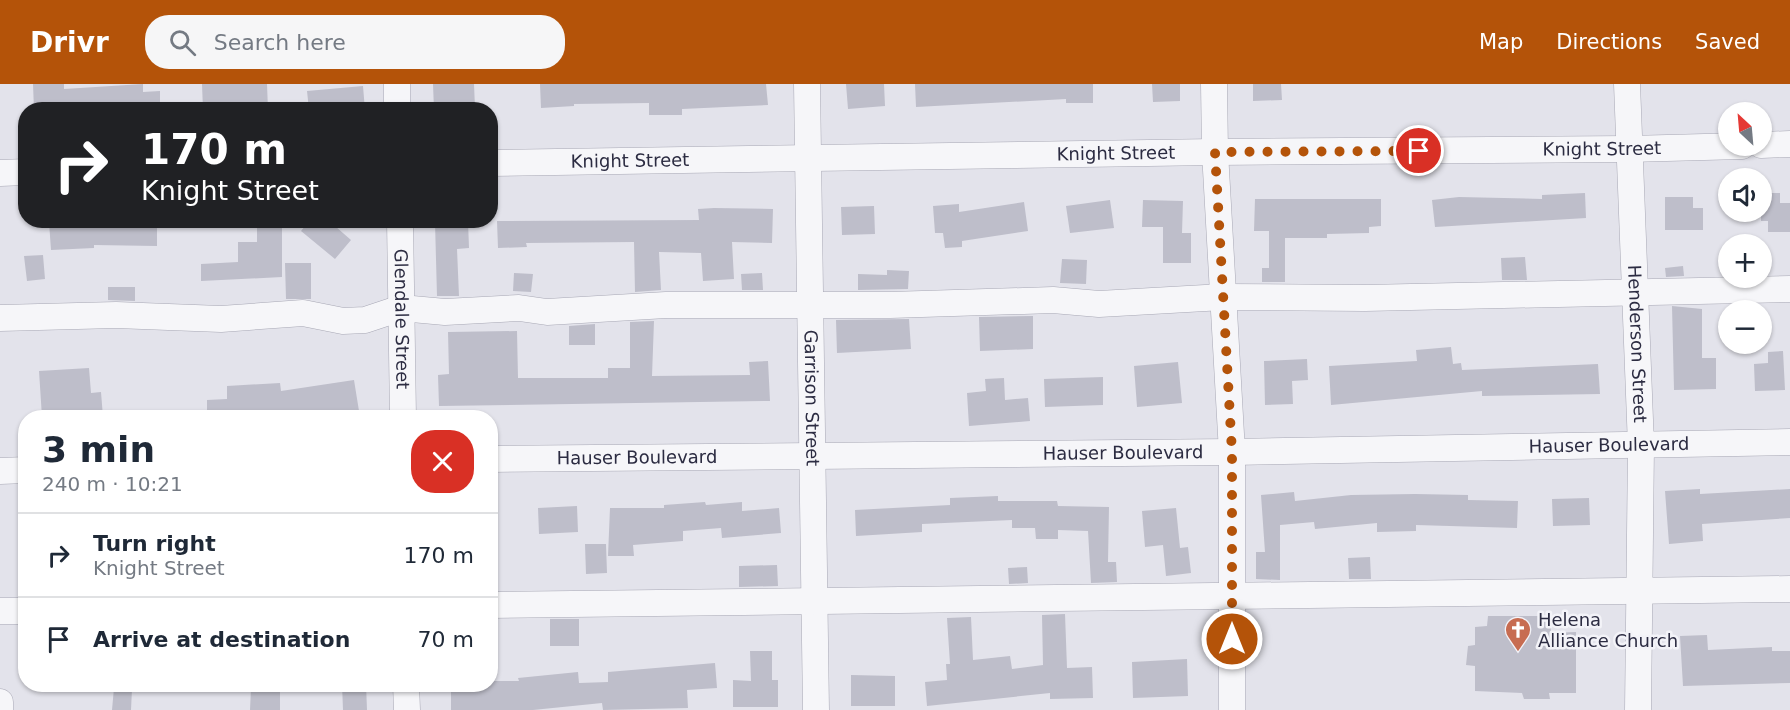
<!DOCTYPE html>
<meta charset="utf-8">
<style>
body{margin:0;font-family:"DejaVu Sans",sans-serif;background:#f6f6f7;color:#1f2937;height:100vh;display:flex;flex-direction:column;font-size:22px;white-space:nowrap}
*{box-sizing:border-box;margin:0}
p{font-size:20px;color:#747a83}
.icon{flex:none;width:33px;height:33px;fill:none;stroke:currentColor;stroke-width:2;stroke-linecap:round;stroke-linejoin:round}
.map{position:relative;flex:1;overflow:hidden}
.sheet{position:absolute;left:18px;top:326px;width:480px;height:282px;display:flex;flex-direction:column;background:#fff;border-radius:24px;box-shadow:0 2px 4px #0004}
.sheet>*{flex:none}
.guide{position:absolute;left:18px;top:18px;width:480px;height:126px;border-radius:24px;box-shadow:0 2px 4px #0004;background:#202124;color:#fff;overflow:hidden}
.needle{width:39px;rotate:334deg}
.buttons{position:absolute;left:1718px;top:18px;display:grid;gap:12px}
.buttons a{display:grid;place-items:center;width:54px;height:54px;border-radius:50%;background:#fff;box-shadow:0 2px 4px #0004;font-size:30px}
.pin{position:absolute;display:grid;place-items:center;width:51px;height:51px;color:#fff;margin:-26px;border:3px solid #fff;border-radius:50%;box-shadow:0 2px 6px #0007}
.me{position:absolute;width:66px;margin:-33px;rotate:0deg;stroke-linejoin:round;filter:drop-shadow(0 0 4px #0008)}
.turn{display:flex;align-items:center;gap:21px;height:126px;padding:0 24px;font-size:27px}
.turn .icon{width:78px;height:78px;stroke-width:2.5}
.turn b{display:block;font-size:42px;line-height:51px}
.round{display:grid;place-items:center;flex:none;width:63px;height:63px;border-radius:24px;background:#f6f6f7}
.headline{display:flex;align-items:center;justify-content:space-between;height:102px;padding:0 24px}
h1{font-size:36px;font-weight:700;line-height:45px}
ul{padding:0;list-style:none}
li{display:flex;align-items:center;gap:18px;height:84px;padding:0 24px;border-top:2px solid #e0e1e3}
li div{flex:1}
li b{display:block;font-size:22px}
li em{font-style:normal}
header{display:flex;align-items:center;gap:36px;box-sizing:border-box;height:84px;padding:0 30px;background:#b45309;color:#fff}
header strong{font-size:28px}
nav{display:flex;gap:33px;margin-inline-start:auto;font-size:21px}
.search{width:420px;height:54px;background:#f6f6f7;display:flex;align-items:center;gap:15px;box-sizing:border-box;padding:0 21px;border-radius:24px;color:#747a83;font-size:22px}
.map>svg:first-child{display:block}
.building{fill:#bebeca}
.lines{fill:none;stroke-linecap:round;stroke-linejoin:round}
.minor-casing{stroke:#a8a8b5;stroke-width:27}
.minor{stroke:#f6f6f9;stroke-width:26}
.route{stroke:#b45309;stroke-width:10;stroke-dasharray:0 18}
.labels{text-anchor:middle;stroke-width:5;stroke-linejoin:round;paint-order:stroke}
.street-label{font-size:18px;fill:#2c2c42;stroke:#f3f3f8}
.poi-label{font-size:18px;fill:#2c2c42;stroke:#f3f3f8;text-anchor:start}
</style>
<header>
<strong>Drivr</strong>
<div class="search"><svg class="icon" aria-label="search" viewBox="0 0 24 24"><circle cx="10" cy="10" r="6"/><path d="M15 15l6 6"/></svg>Search here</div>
<nav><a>Map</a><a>Directions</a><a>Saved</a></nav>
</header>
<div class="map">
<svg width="1790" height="626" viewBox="0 0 1790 626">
<rect width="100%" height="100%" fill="#e3e3eb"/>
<!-- building -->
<path class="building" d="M33,0H64V5L143,0V8L160,7V26H34Z
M202,0H267L268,26H203Z
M433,0H474L475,24L434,26Z
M540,0H766L768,21L682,25V31H649V19L574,20V22L541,24Z
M846,0H884L885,22L848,25Z
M915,0H1093V19H1066V15L916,23Z
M1152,0H1180V17L1153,18Z
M1253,0H1281L1282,16L1253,17Z
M363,2L365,26H309L307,7Z
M1585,109L1586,134L1435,143L1432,116L1459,113L1542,115V111Z
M1761,109H1780V119H1790V148H1768V137H1761Z
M1665,113H1693V124H1703V146H1665Z
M1255,115H1381V142L1369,143V149L1327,150V154H1285V198H1262V184H1269V147H1254Z
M1110,116L1114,144L1070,149L1066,122Z
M1143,116L1183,117L1182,149H1191V179H1163V143H1142Z
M1024,118L1028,147L962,157V163L945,164L943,149H935L933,122L959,120V128Z
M874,122L875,150L842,151L841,123Z
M714,124L773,125L772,159L732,158L734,195L703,197L701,169L659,168L661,206L635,208L634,158L526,159L527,163L498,164L497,137L699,136L698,125Z
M157,136V162L94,161V164L51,166L49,138Z
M257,136H282V193L201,197V180L238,178V158H257Z
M310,136H328L351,156L335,175L301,147Z
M468,137L469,164L457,165L459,212H437L435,138Z
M43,171L45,195L27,197L24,172Z
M1525,173L1527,196H1502L1501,174Z
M1062,175L1087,176L1086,200L1060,199Z
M285,179H311V215H286Z
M1683,182L1684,192L1666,193L1665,184Z
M887,186L909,187L908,205L858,206V190L887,191Z
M514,189L533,190L531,208L513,207Z
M762,189L763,206H742L741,190Z
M108,203H135V217L108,216Z
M1672,222L1702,225V274H1716V305L1674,306Z
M1033,232V265L980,267L979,233Z
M909,235L911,265L837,269L836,236Z
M654,237L652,292L750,291L749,278L768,277L770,317L439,322L438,291L449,290L448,248L517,247L518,294H608V284H630V238Z
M595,240V261H569V242Z
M1451,263L1453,280L1461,279L1462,286L1598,280L1600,310L1482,312V307L1331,321L1329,282L1417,277L1416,266Z
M1783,267L1785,306L1755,307L1754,280L1768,279V268Z
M1307,275L1308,296L1292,297L1293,320L1265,321L1264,277Z
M1178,278L1182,319L1137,323L1134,282Z
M89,284L91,309L101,308L103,333H42L39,287Z
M1103,293V321L1045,323L1044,295Z
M1004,294L1005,316L1028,314L1030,337L969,342L967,309L986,307L985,295Z
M354,296L359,327L318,333H207V316L227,315V302L280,299L281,307Z
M1700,405V410L1790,405V434L1702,440L1703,457L1669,460L1665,407Z
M1294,408L1295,417L1351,411L1415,410L1468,411V416L1518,417L1517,444L1416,441V447L1377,448V439L1315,445L1314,438L1280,441V496L1256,495V468H1265L1261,411Z
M998,412V417H1057L1058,422L1109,423L1108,478H1116L1117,498L1091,499L1088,447L1058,446V455H1036L1035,444H1012V436L922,440V448L856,452L855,426L950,421V414Z
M1589,414L1590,441L1553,442L1552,415Z
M705,418L706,421L742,418V427L779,424L781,449L722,454L721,444L683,447V457L633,461L634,472H608L610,424H664V421Z
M577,422L578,448L539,450L538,424Z
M1176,424L1180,464L1188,463L1191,489L1166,492L1163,461L1145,463L1142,427Z
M585,460H606L607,489L586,490Z
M1370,473L1371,495H1349L1348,474Z
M777,481L778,502L739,503V482Z
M1027,483L1028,499L1009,500L1008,484Z
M1065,530L1067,584L1092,583L1093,614L1050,615V609L927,622L925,598L947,596L946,580H950L947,534L971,533L973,576L1010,572L1012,585L1043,581L1042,531Z
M1488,532H1550L1551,549L1576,548V609H1549L1550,615H1524L1522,609L1475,607V582L1466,581L1468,562L1475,561V543L1487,542Z
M550,535H579V562H550Z
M1707,551L1708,566L1772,563V567H1790V599L1683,602L1680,552Z
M750,567H772V596H778V623H733V596L751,597Z
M1187,575L1188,612L1133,614L1132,578Z
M715,579L717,604L687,606L688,624L603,626L602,619L533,626H451V600H490V597H519L518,594L578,588L579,599L608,598V588Z
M851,591L895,592V622H851Z
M342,600H366L367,626H343Z
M114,604L132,605L131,626H112Z
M251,604H280V626H250Z"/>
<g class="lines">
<defs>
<g id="minor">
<path d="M397,0V26"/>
<path id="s1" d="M807,0L816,626"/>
<path d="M1214,0L1215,68L1232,368V626"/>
<path id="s2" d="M1627,0L1641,362L1638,626"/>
<path d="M1761,61L1790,60"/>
<path id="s3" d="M490,79L1215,68L1629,65L1742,62"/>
<path d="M0,89L26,88"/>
<path id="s4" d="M400,136L403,333"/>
<path d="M0,234L116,231L221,235L303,229L343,237L365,236L401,224L445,228L519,224L547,228L666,221H890L1053,216L1099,220L1223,213L1365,214L1790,205"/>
<path id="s5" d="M490,375L1232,368L1790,358"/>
<path d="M0,387L26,386"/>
<path d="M490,521L1790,505"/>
<path d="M0,527H26"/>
<path d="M406,600L407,626"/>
<path d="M0,618V626"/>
</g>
</defs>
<!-- minor casing -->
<use href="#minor" class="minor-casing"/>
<!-- minor -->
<use href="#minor" class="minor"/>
</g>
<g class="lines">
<!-- route -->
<path class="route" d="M1232,555V368L1215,68L1419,67"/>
</g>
<!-- icons -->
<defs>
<symbol id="church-pin" viewBox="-11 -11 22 30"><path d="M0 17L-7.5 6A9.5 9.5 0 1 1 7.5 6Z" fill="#c76c51" stroke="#f3f3f8"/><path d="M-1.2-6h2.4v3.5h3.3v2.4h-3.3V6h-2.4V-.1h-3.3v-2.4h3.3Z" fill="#fff"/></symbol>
</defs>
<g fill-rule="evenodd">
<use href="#church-pin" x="1503" y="531" width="30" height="40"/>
</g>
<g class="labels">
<!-- street labels -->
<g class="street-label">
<text dy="6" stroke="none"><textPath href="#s3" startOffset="1112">Knight Street</textPath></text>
<text dy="6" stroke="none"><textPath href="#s3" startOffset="626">Knight Street</textPath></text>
<text dy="6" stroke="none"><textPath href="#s3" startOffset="140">Knight Street</textPath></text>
<text dy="6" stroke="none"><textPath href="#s4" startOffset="99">Glendale Street</textPath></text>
<text dy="6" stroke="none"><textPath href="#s2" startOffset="260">Henderson Street</textPath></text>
<text dy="6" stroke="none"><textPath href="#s1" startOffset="314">Garrison Street</textPath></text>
<text dy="6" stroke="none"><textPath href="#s5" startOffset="1119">Hauser Boulevard</textPath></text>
<text dy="6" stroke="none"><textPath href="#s5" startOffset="633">Hauser Boulevard</textPath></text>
<text dy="6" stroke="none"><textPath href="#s5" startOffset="147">Hauser Boulevard</textPath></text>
</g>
<!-- poi labels -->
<g class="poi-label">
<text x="1538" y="542">Helena<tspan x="1538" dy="21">Alliance Church</tspan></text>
</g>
</g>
</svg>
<div class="buttons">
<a><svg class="needle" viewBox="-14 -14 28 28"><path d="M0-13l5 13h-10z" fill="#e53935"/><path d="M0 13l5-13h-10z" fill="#747a83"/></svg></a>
<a><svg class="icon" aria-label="sound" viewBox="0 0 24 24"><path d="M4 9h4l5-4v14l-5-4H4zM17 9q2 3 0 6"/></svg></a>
<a>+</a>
<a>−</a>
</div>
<div class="pin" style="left:1419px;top:67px;background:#d93025"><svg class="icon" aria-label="arrive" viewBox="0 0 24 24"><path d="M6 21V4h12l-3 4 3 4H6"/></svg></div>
<svg class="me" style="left:1232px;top:555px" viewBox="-20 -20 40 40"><circle r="17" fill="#b45309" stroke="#fff" stroke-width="3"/><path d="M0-11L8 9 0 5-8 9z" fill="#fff"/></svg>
<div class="guide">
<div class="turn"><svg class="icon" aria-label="right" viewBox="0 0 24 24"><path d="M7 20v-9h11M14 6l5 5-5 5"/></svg><div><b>170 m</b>Knight Street</div></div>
</div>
<section class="sheet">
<div class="headline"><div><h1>3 min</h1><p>240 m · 10:21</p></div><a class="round" style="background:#d93025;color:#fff"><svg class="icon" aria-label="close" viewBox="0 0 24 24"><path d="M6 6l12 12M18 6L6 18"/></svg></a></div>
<ul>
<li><svg class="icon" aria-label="right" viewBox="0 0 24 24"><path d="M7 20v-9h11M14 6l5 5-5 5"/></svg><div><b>Turn right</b><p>Knight Street</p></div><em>170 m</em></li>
<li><svg class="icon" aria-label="arrive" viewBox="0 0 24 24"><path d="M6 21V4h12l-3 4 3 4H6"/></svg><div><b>Arrive at destination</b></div><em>70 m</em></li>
</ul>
</section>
</div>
